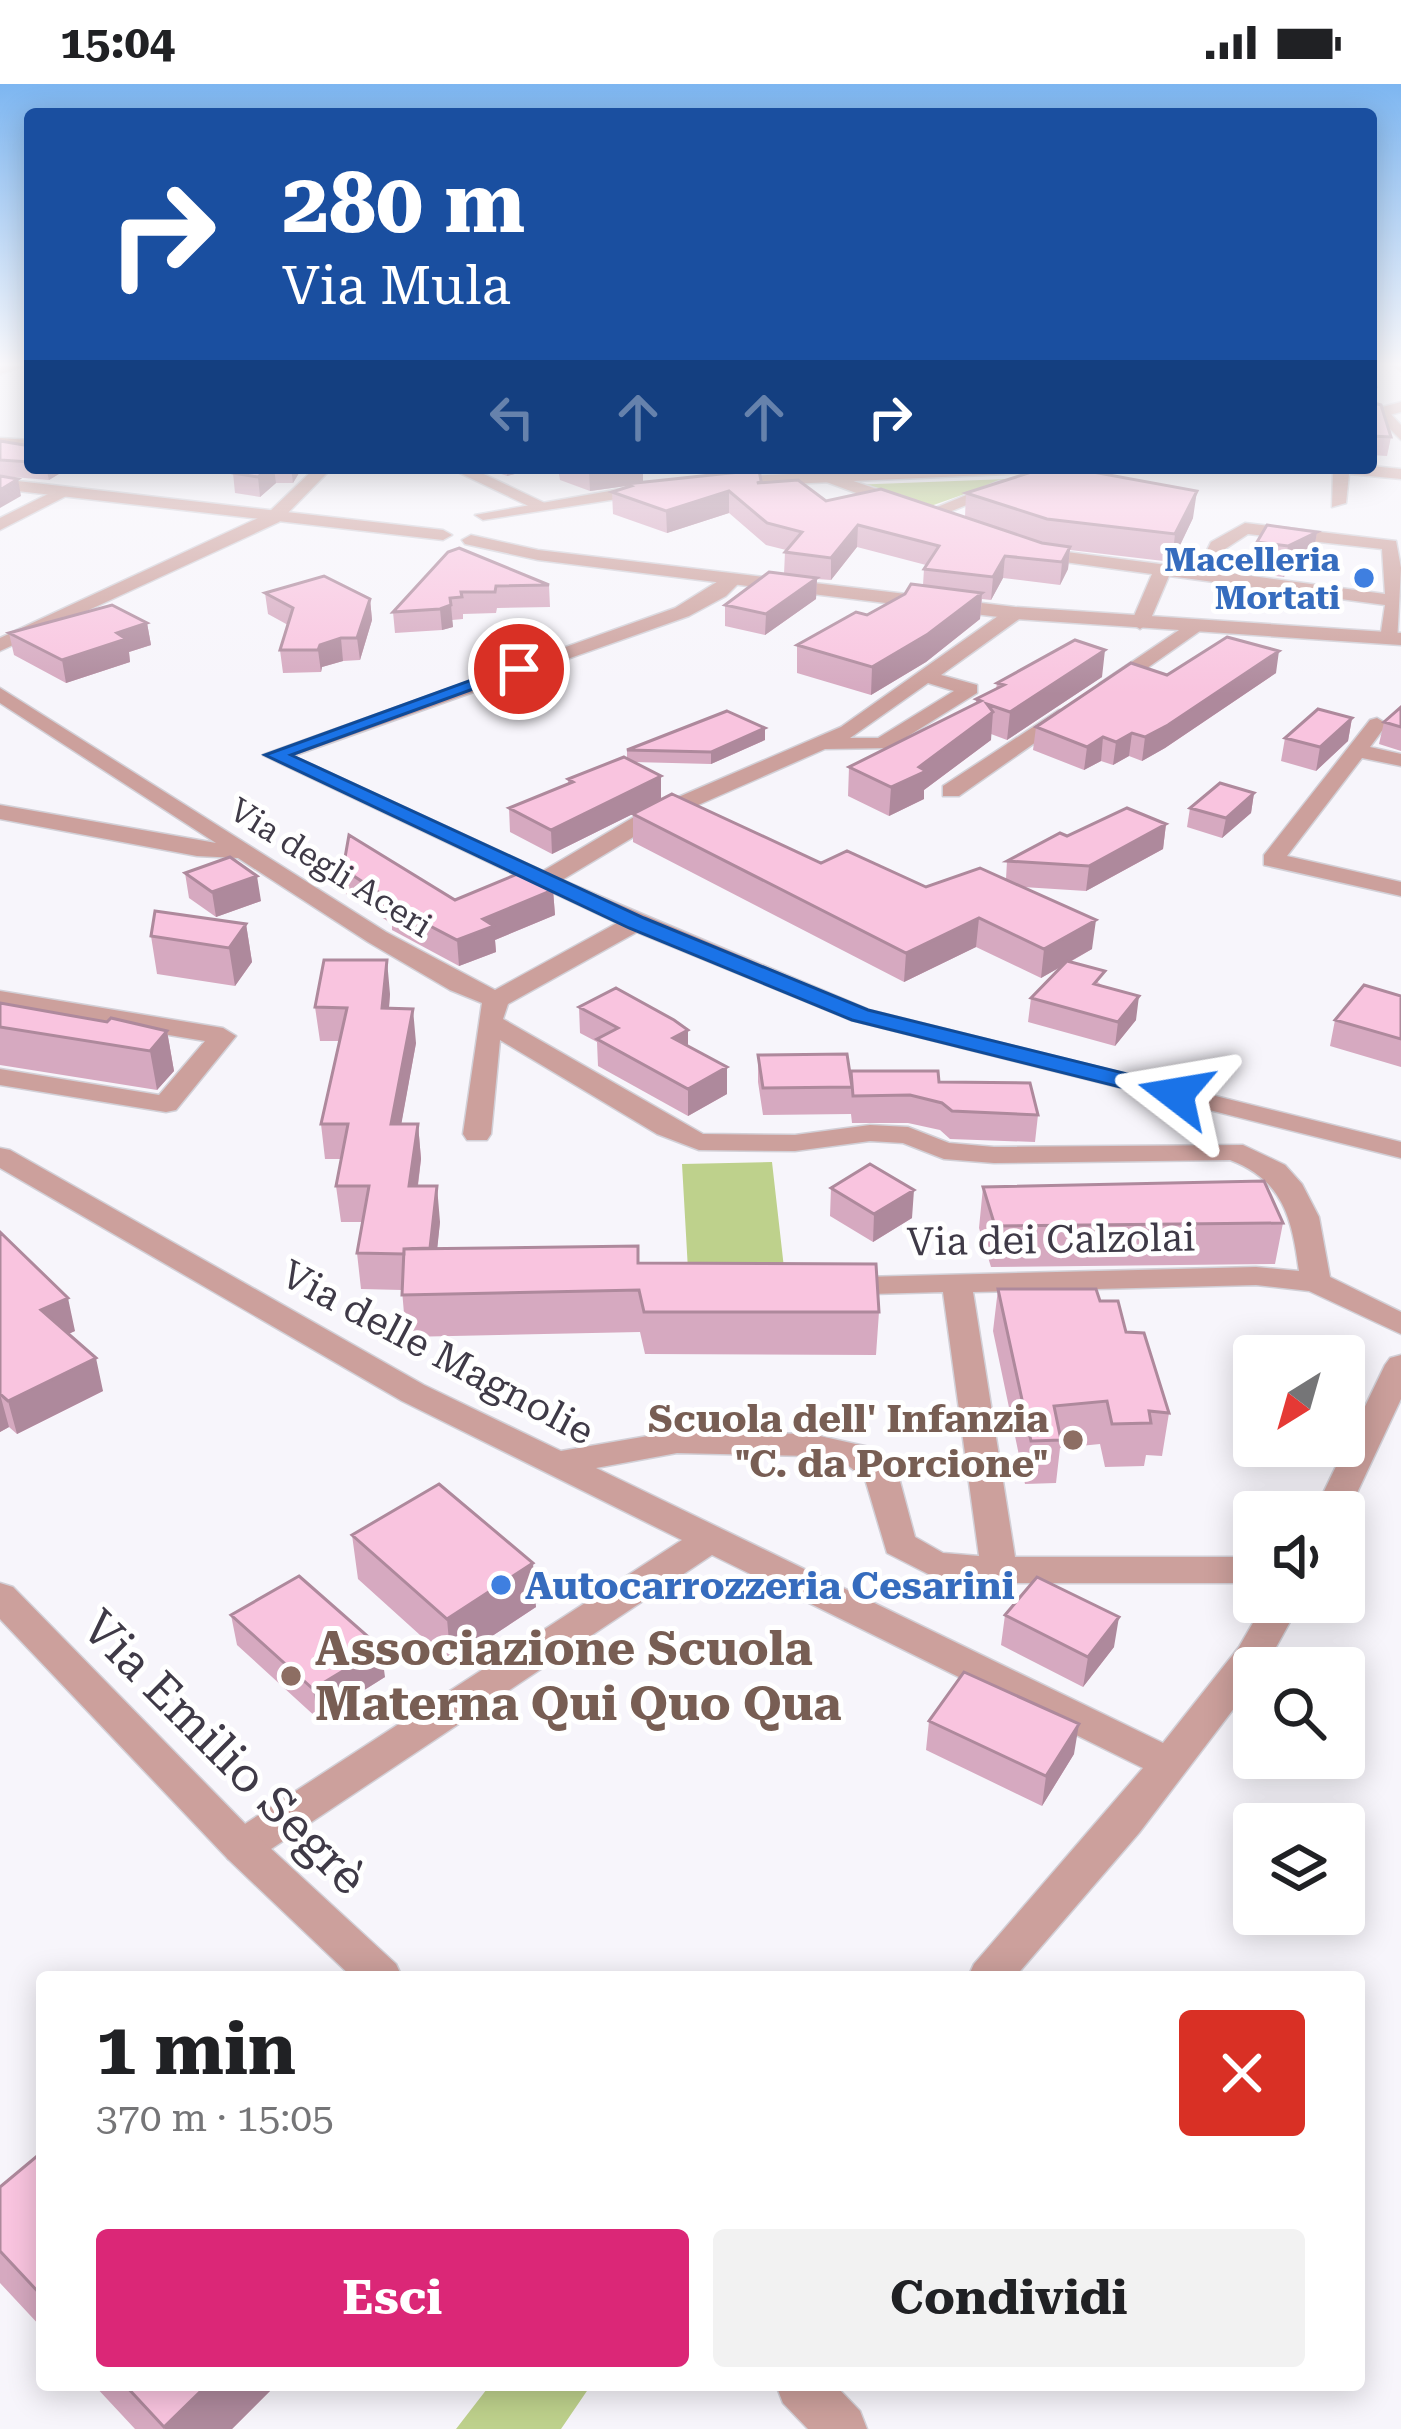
<!DOCTYPE html>
<html lang="it">
<meta charset="utf-8">
<style>
body{margin:0;font-family:"Roboto Serif",serif;background:#f2f2f2;color:#202124;height:100vh;display:flex;flex-direction:column;font-size:45px;white-space:nowrap}
*{box-sizing:border-box;margin:0}
p{font-size:39px;color:#757577}
.icon{flex:none;width:66px;height:66px;fill:none;stroke:currentColor;stroke-width:2;stroke-linecap:round;stroke-linejoin:round}
.map{position:relative;flex:1;overflow:hidden}
.side{position:absolute;left:36px;top:1887px;width:1329px;height:420px;display:flex;flex-direction:column;background:#fff;border-radius:12px;box-shadow:0 6px 30px #0003}
.side>*{flex:none}
.banner{position:absolute;left:24px;top:24px;width:1353px;height:366px;border-radius:12px;box-shadow:0 6px 30px #0003;background:#1a4fa0;color:#fff;overflow:hidden}
.needle{width:78px;rotate:217deg}
.controls{position:absolute;left:1233px;top:1251px;display:grid;gap:24px}
.controls a{display:grid;place-items:center;width:132px;height:132px;border-radius:12px;background:#fff;box-shadow:0 6px 30px #0003;font-size:60px}
.pin{position:absolute;display:grid;place-items:center;width:102px;height:102px;color:#fff;margin:-51px;border:6px solid #fff;border-radius:50%;box-shadow:0 3px 12px #0007}
.me{position:absolute;width:132px;margin:-66px;rotate:284deg;stroke-linejoin:round;filter:drop-shadow(0 0 9px #0008)}
.turn{display:flex;align-items:center;gap:42px;height:252px;padding:0 60px;font-size:54px}
.turn .icon{width:156px;height:156px;stroke-width:2.5}
.turn b{display:block;font-size:84px;line-height:102px}
.lanes{display:flex;align-items:center;height:114px;padding:0 60px;background:#0003;justify-content:center;gap:60px;direction:ltr}
.lanes .off{opacity:.35}
.round{display:grid;place-items:center;flex:none;width:126px;height:126px;border-radius:12px;background:#f2f2f2}
.overview{display:flex;align-items:center;justify-content:space-between;height:204px;padding:0 60px}
h1{font-size:72px;font-weight:700;line-height:90px}
.action{display:flex;gap:24px;margin-top:auto;padding:24px 60px}
.action a{flex:1;height:138px;border-radius:12px;background:#db2777;color:#fff;font-size:48px;font-weight:700;line-height:138px;text-align:center}
.action a+a{background:#f2f2f2;color:#202124}
.status{display:flex;justify-content:space-between;align-items:center;height:84px;padding:0 60px;background:#fff;direction:ltr}
.status svg{height:33px;fill:currentColor}
.map>svg:first-child{display:block}
.green{fill:#bed18c}
.lines{fill:none;stroke-linecap:round;stroke-linejoin:round}
.service-casing{stroke:#d2d0d7;stroke-width:3}
.minor-casing{stroke:#d2d0d7;stroke-width:3}
.tertiary-casing{stroke:#d2d0d7;stroke-width:3}
.service{fill:#cca09c;fill-rule:evenodd}
.minor{fill:#cca09c;fill-rule:evenodd}
.tertiary{fill:#cca09c;fill-rule:evenodd}
.wall{fill:#d6a9c0}
.shaded-wall{fill:#ae899c}
.building{fill:#f9c4df;stroke:#ae899c;stroke-width:3}
.route{fill:#1a73e8;stroke:#114b97;stroke-width:3}
.shop-dot{fill:#3f7fe0;stroke:#fff;stroke-width:4.5}
.education-dot{fill:#8d6e63;stroke:#fff;stroke-width:4.5}
.labels{text-anchor:middle;stroke-width:10;stroke-linejoin:round;paint-order:stroke}
.far-shop-label{font-size:33px;font-weight:bold;fill:#366cbe;stroke:#fff;text-anchor:end}
.far-street-label{font-size:33px;fill:#3f3a47;stroke:#fff}
.street-label{font-size:39px;fill:#3f3a47;stroke:#fff}
.education-label{font-size:39px;font-weight:bold;fill:#785e54;stroke:#fff;text-anchor:end}
.shop-label{font-size:39px;font-weight:bold;fill:#366cbe;stroke:#fff;text-anchor:start}
.near-education-label{font-size:48px;font-weight:bold;fill:#785e54;stroke:#fff;text-anchor:start}
.near-street-label{font-size:48px;fill:#3f3a47;stroke:#fff}
</style>
<div class="status"><b>15:04</b><svg viewBox="0 0 49 12"><path d="M0 12V9h3v3zM5 12V6h3v6zM10 12V3h3v9zM15 12V0h3v12zM26 1h20v11H26zM47 4h2v5h-2z"/></svg></div>
<div class="map">
<svg width="1401" height="2345" viewBox="0 0 1401 2345">
<rect width="100%" height="100%" fill="#f7f5fb"/>
<!-- green -->
<path class="green" d="M1007,395L928,423L850,401Z
M772,1078L784,1184L688,1186L682,1080Z
M490,2301H591L561,2345H456Z"/>
<g class="lines">
<defs>
<path id="service" d="M9,281H27L0,290V284Z"/>
<path id="minor" d="M1391,281H1401V287Z
M1376,325H1386L1401,341V356L1376,331Z
M1371,382L1401,385V395L1349,390L1346,419L1332,423L1333,388L1326,384Z
M315,384H332L279,438L0,567V554L267,430Z
M449,384H471L551,422L537,426Z
M827,388L906,415L908,419L894,423L821,396L819,393Z
M1000,397L1006,399V405L937,433L923,429Z
M60,404L74,408L0,446V434Z
M1245,439L1396,457L1401,484L1397,559L1380,555L1385,521L1169,492L1149,539L1140,545L1131,539L1152,490L1028,473L1019,468L1028,463L1198,485L1211,458ZM1248,450L1382,465L1385,510L1215,487L1225,465Z
M728,491L743,495L726,512L689,532L293,672L543,787L639,730L841,643L1008,525H1022V533L941,591L977,601V609L889,664L825,665L655,740L562,796L869,926L1401,1058V1074L851,936L637,848L508,920L503,935L703,1050L795,1051L870,1041L908,1043L949,1059L994,1063L1243,1061L1285,1081L1302,1100L1319,1133L1330,1193L1401,1228V1250L1309,1207L1256,1201L973,1208L1015,1473H1254V1499H999L936,1494L887,1469L865,1395L846,1380L811,1372L677,1369L596,1384L1163,1659L1239,1563L1265,1518H1301L1265,1583L1254,1584V1598L1139,1749L1015,1893H968L974,1880L1143,1684L712,1471L256,1775L242,1780L228,1775L222,1763L228,1751L682,1456L402,1317L0,1084V1064L10,1066L424,1301L561,1367L677,1347L811,1350L869,1363L898,1390L915,1453L943,1469L979,1472L943,1208L835,1211L824,1208L820,1201L824,1194L1256,1183L1299,1187C1292,1134 1283,1096 1230,1076L994,1079L944,1075L903,1059L870,1057L795,1067L699,1066L657,1050L500,956L491,1050L487,1056H467L463,1050L482,919L450,906L368,858L238,774L197,772L0,735V721L216,759L0,619V604L386,848L495,906L617,839L263,671L675,524ZM928,599L954,607L878,654H850Z
M1191,538L1207,542L1113,608H1099V600Z
M1059,626L1076,630L959,712H943V702Z
M1377,634L1387,640L1370,663L1401,670V682L1362,674L1287,772L1401,798V812L1264,781V771L1370,636Z
M0,907L223,944L236,952L176,1026L166,1028L0,1001V985L159,1011L205,957L0,923Z
M1401,1271V1315L1348,1428L1344,1435V1428H1314L1385,1281L1390,1274Z"/>
<path id="tertiary" d="M1401,318V328L1371,336V326Z
M0,354L30,356V366L0,364Z
M923,384H1039L1031,389L721,403L713,398L721,393Z
M0,395L443,446L452,451L443,456L0,405Z
M649,400L657,405L655,409L483,436L475,431Z
M471,451L538,466L1015,523L1401,549V561L1015,535L538,476L465,460L462,456Z
M0,1499L13,1503L256,1751L396,1880L402,1893H352L228,1775L0,1535Z
M776,2301H835L860,2327L867,2345H808L783,2319Z"/>
</defs>
<!-- service casing -->
<use href="#service" class="service-casing"/>
<!-- minor casing -->
<use href="#minor" class="minor-casing"/>
<!-- tertiary casing -->
<use href="#tertiary" class="tertiary-casing"/>
<!-- service -->
<use href="#service" class="service"/>
<!-- minor -->
<use href="#minor" class="minor"/>
<!-- tertiary -->
<use href="#tertiary" class="tertiary"/>
</g>
<!-- wall -->
<path class="wall" d="M1371,284L1376,303L1373,318L1391,353L1387,372L1371,371Z
M0,357L30,362V384H68L49,396L0,392Z
M234,384H302L293,399H276L260,413L235,409L233,389Z
M484,384H534V385L507,392Z
M558,384H643V398H761L826,417L965,433L966,409L1193,434L1172,478L1070,466L1068,485L1060,501L1003,494L991,516L982,515L980,535L926,578L871,611L797,589V561L867,531L923,501L924,485L926,481L857,463L831,496L817,495L816,515L765,551L725,542V521L784,490L785,468L786,466L766,461L729,429L667,449L613,430L612,408L626,402L590,407L560,396Z
M1317,448L1312,478L1283,493L1252,489L1257,458Z
M448,468L549,501L550,523L497,524L496,529L463,530V535L452,536L453,543L442,546L395,549L393,528Z
M265,509L370,515L372,536L360,576L343,577L322,583L321,588L283,589L280,566L288,541L268,530Z
M147,539L151,561L129,568L130,578L66,599L14,571L9,549Z
M1276,589L1165,664L1142,677L1129,672L1113,681L1101,677L1084,686L1033,666L1036,643L1167,591Z
M1102,593L1007,656L991,650V656L924,706V715L889,732L848,712L849,683L976,620V615L996,605L997,599Z
M1401,623V667L1379,660L1384,638Z
M1352,634L1348,657L1316,687L1281,677L1285,654Z
M765,656L711,680L633,678L661,716L552,770L510,748L509,724L568,700V695L627,675V666Z
M1254,709L1251,729L1222,754L1187,743L1190,724Z
M633,730L821,779L926,803L1006,795L1007,777L1067,752L1166,740L1163,765L1086,807L1023,803L1092,865L1070,878L1103,902L1136,936L1115,962L1028,938L1031,914L1062,882L1041,894L976,863L904,898L633,758Z
M343,785L455,816L553,806L555,831L495,856L496,868L459,882L392,846V840L346,810Z
M185,789L261,817L216,833L189,814Z
M246,840L252,878L235,902L157,890L151,852Z
M390,910L389,925L416,959L401,1040H418L421,1075L418,1102L440,1138L437,1164L638,1179L879,1228L876,1271L645,1270L640,1248L406,1253L402,1206L361,1205L357,1169L363,1138H341L336,1102L341,1075H325L321,1040L340,957H320L315,923Z
M1401,912V983L1330,962L1335,936Z
M0,919L167,947L174,987L157,1006L0,981Z
M579,923L688,946V963L727,1010L688,1032L598,982L597,958L580,949Z
M758,971L851,993L939,998L1038,1031L1035,1058L950,1055L940,1046L908,1039H852L851,1030L763,1031L758,998Z
M983,1103L1283,1139L1275,1180L991,1183L979,1144Z
M831,1104L912,1134L873,1158L830,1132Z
M0,1148L75,1247L68,1250L103,1307L17,1350L9,1343L0,1348Z
M998,1205L1100,1217L1126,1248L1169,1329L1162,1372L1146,1371L1144,1382L1105,1383L1100,1360L1060,1364L1056,1399L1025,1400L993,1247Z
M352,1451L536,1523L451,1579L358,1495Z
M231,1531L385,1593L318,1635L237,1561Z
M1005,1531L1114,1563L1083,1603L1001,1561Z
M929,1637L1074,1670L1042,1722L926,1666Z
M42,2068V2244L0,2199V2103Z
M94,2301H276L232,2345H135Z"/>
<!-- shaded-wall -->
<path class="shaded-wall" d="M46,384H69L49,396Z
M268,384H274L276,399L260,413L258,393Z
M291,384H302L293,399Z
M507,384H534V385L507,392Z
M614,384H643V400H626V402L590,407L589,387Z
M18,395L21,412L0,424V406Z
M729,407V429L667,449L666,427Z
M1197,407L1193,434L1172,478L1175,450Z
M858,441L857,463L831,496V474Z
M1317,448L1312,478L1283,493L1288,462Z
M1070,463L1068,485L1060,501L1062,478Z
M1005,472L1003,494L991,516L993,493Z
M817,494L816,515L765,551L766,530Z
M982,509L980,535L926,578L871,611L872,583Z
M370,515L372,536L360,576L357,554Z
M451,521L453,543L442,546L440,525Z
M147,539L151,561L129,568L130,578L66,599L62,576L117,549Z
M341,554L343,577L322,583L321,588L318,566L320,561Z
M1105,566L1102,593L1007,656L1010,628Z
M1279,567L1276,589L1165,664L1142,677L1145,653Z
M993,628L991,656L924,706V715L889,732L891,703Z
M1352,634L1348,657L1316,687L1320,663Z
M765,644V656L711,680V668Z
M1132,649L1129,672L1113,681L1116,658Z
M1103,653L1101,677L1084,686L1087,663Z
M661,692V716L552,770L551,746Z
M1254,709L1251,729L1222,754L1226,734Z
M1166,740L1163,765L1086,807L1089,782Z
M257,792L261,817L216,833L212,808Z
M553,806L555,831L495,856L496,868L459,882L457,856L483,835Z
M979,834L976,863L904,898L906,869Z
M1096,836L1092,865L1041,894L1044,865Z
M246,840L252,878L235,902L229,864Z
M387,876L390,910L386,958L382,924Z
M1139,912L1136,936L1115,962L1118,938Z
M413,925L416,959L395,1075L391,1040Z
M688,946V973L673,954Z
M167,947L174,987L157,1006L150,967Z
M727,983V1010L688,1032V1005Z
M418,1040L421,1075L413,1138L409,1102Z
M437,1102L440,1138L433,1206L429,1170Z
M914,1106L912,1134L873,1158L874,1130Z
M68,1214L75,1247L49,1259L41,1226Z
M96,1274L103,1307L17,1350L8,1317Z
M0,1310L9,1343L0,1348Z
M533,1479L536,1523L451,1579L447,1535Z
M1119,1533L1114,1563L1083,1603L1088,1573Z
M381,1564L385,1593L318,1635L313,1605Z
M1079,1640L1074,1670L1042,1722L1046,1692Z
M207,2301H276L232,2345H165L164,2343Z"/>
<!-- building -->
<path class="building" d="M1371,284L1376,303L1371,305Z
M1371,318L1381,321L1391,353L1371,352Z
M0,357L30,362V378L0,376Z
M234,384H268L258,393L233,389Z
M580,384H614L589,387Z
M1044,384H1071L1197,407L1175,450L1047,435L966,409Z
M759,386L761,397L757,399L798,396L826,417L881,405L1042,459L1070,463L1062,478L1005,472L993,493L924,485L939,462L858,441L831,474L785,468L802,448L767,439L729,407L666,427L612,408L631,402L626,400Z
M0,392L18,395L0,406Z
M1267,441L1317,448L1288,462L1257,458Z
M459,464L549,501L496,502L495,508H461L462,513L450,514L451,521L440,525L393,528L448,468Z
M769,488L817,494L766,530L725,521Z
M324,492L370,515L357,554H341L320,561L318,566H280L293,524L265,509Z
M911,500L982,509L928,550L872,583L797,561L856,528L867,531L905,510Z
M112,521L147,539L117,549L126,555L62,576L9,549Z
M1227,553L1279,567L1168,641L1145,653L1132,649L1116,658L1103,653L1087,663L1036,643L1131,579L1167,591Z
M1075,556L1105,566L1010,628L987,620L993,628L919,683L926,687L891,703L849,683L981,617L976,615L1004,601L997,599Z
M1401,623V643L1384,638Z
M1318,625L1352,634L1320,663L1285,654Z
M727,627L765,644L711,668L627,666Z
M624,673L661,692L551,746L509,724L573,698L568,695Z
M1220,699L1254,709L1226,734L1190,724Z
M672,710L821,779L847,767L926,803L980,784L1096,836L1044,865L979,834L906,869L633,730Z
M1127,724L1166,740L1089,782L1007,777L1060,749L1067,752Z
M349,751L455,816L522,788L553,806L483,835L494,842L457,856L390,821L395,819L343,785Z
M230,773L257,792L212,808L185,789Z
M155,827L246,840L229,864L151,852Z
M324,876H387L382,924L413,925L391,1040H418L409,1102H437L430,1164L404,1165V1170L357,1169L369,1102H336L348,1040H321L347,924L315,923Z
M1067,877L1105,887L1094,900L1139,912L1118,938L1031,914Z
M1364,901L1401,912V955L1335,936Z
M616,904L674,936L688,946L673,954L727,983L688,1005L597,955L618,944L579,923Z
M0,919L107,938L111,934L167,947L150,967L0,943Z
M847,970L852,1003L763,1004L758,971Z
M851,987H938L939,998L1030,999L1038,1031L952,1027L942,1019L910,1011L853,1012Z
M870,1080L914,1106L874,1130L831,1104Z
M1264,1097L1283,1139L995,1142L983,1103Z
M0,1148L68,1214L41,1226L96,1274L8,1317L0,1310Z
M638,1162V1179L876,1180L879,1228H644L639,1206L402,1211L404,1165Z
M998,1205H1096L1100,1217H1118L1126,1248L1144,1249L1169,1329L1149,1327L1151,1339L1112,1340L1107,1317L1054,1322L1061,1356L1031,1357Z
M439,1400L533,1479L447,1535L352,1451Z
M299,1492L381,1564L313,1605L231,1531Z
M1037,1493L1119,1533L1088,1573L1005,1531Z
M964,1588L1079,1640L1046,1692L929,1637Z
M42,2068V2212L0,2167V2103Z
M125,2301H207L164,2343Z"/>
<!-- sky -->
<linearGradient id="sky" x2="0" y2="1"><stop stop-color="#7db6f1"/><stop offset="0.46" stop-color="#fbfafd"/><stop offset="1" stop-color="#fbfafd" stop-opacity="0"/></linearGradient>
<rect width="1401" height="610" fill="url(#sky)"/>
<!-- route -->
<path class="route" d="M513,581L528,585L291,671L644,834L868,926L1184,1004L1188,1010L1176,1017L852,936L629,844L265,671Z"/>
<!-- markers -->
<g class="shop-dot">
<circle cx="1364" cy="494" r="12"/>
<circle cx="501" cy="1501" r="12"/>
</g>
<g class="education-dot">
<circle cx="1073" cy="1356" r="12"/>
<circle cx="291" cy="1592" r="12"/>
</g>
<g class="labels">
<!-- far-shop labels -->
<g class="far-shop-label">
<text x="1340" y="487">Macelleria<tspan x="1340" dy="38">Mortati</tspan></text>
</g>
<!-- far-street labels -->
<g class="far-street-label">
<text transform="translate(331 783) rotate(32)" y="12">Via degli Aceri</text>
</g>
<!-- street labels -->
<g class="street-label">
<text transform="translate(1051 1155) rotate(-1)" y="14">Via dei Calzolai</text>
<text transform="translate(438 1268) rotate(28)" y="14">Via delle Magnolie</text>
</g>
<!-- education labels -->
<g class="education-label">
<text x="1049" y="1348">Scuola dell' Infanzia<tspan x="1049" dy="45">"C. da Porcione"</tspan></text>
</g>
<!-- shop labels -->
<g class="shop-label">
<text x="525" y="1515">Autocarrozzeria Cesarini</text>
</g>
<!-- near-education labels -->
<g class="near-education-label">
<text x="315" y="1581">Associazione Scuola<tspan x="315" dy="55">Materna Qui Quo Qua</tspan></text>
</g>
<!-- near-street labels -->
<g class="near-street-label">
<text transform="translate(225 1668) rotate(45)" y="17">Via Emilio Segrè</text>
</g>
</g>
</svg>
<div class="controls">
<a><svg class="needle" viewBox="-14 -14 28 28"><path d="M0-13l5 13h-10z" fill="#e53935"/><path d="M0 13l5-13h-10z" fill="#757577"/></svg></a>
<a><svg class="icon" aria-label="sound" viewBox="0 0 24 24"><path d="M4 9h4l5-4v14l-5-4H4zM17 9q2 3 0 6"/></svg></a>
<a><svg class="icon" aria-label="search" viewBox="0 0 24 24"><circle cx="10" cy="10" r="6"/><path d="M15 15l6 6"/></svg></a>
<a><svg class="icon" aria-label="layers" viewBox="0 0 24 24"><path d="M12 4l9 5-9 5-9-5zM3 14l9 5 9-5"/></svg></a>
</div>
<div class="pin" style="left:519px;top:585px;background:#d93025"><svg class="icon" aria-label="arrive" viewBox="0 0 24 24"><path d="M6 21V4h12l-3 4 3 4H6"/></svg></div>
<svg class="me" style="left:1176px;top:1010px" viewBox="-20 -20 40 40"><path d="M0-17L14 15 0 8-14 15z" fill="#1a73e8" stroke="#fff" stroke-width="4"/></svg>
<div class="banner">
<div class="turn"><svg class="icon" aria-label="right" viewBox="0 0 24 24"><path d="M7 20v-9h11M14 6l5 5-5 5"/></svg><div><b>280 m</b>Via Mula</div></div>
<div class="lanes"><svg class="icon off" aria-label="left" viewBox="0 0 24 24"><path d="M17 20v-9H6M10 6l-5 5 5 5"/></svg><svg class="icon off" aria-label="ahead" viewBox="0 0 24 24"><path d="M12 20V5M6 11l6-6 6 6"/></svg><svg class="icon off" aria-label="ahead" viewBox="0 0 24 24"><path d="M12 20V5M6 11l6-6 6 6"/></svg><svg class="icon" aria-label="right" viewBox="0 0 24 24"><path d="M7 20v-9h11M14 6l5 5-5 5"/></svg></div>
</div>
<section class="side">
<div class="overview"><div><h1>1 min</h1><p>370 m · 15:05</p></div><a class="round" style="background:#d93025;color:#fff"><svg class="icon" aria-label="close" viewBox="0 0 24 24"><path d="M6 6l12 12M18 6L6 18"/></svg></a></div>
<div class="action"><a>Esci</a><a>Condividi</a></div>
</section>
</div>
